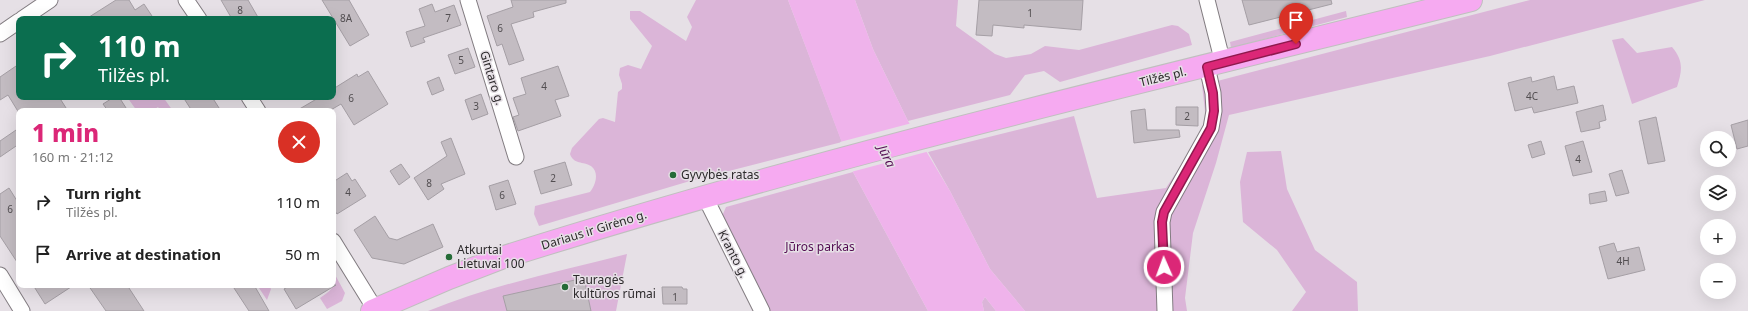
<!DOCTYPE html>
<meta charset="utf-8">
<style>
body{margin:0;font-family:"Noto Sans",sans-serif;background:#f6f6f6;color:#222;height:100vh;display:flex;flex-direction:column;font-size:15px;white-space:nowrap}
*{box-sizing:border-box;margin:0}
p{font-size:13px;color:#767676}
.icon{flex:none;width:22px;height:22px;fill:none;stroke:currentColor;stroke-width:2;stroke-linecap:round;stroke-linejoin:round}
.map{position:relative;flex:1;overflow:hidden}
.panel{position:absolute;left:16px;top:108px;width:320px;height:180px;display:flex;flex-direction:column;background:#fff;border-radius:8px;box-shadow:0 4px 16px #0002}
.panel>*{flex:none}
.banner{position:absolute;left:16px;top:16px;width:320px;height:84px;border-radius:8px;box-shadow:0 4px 16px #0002;background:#0b6e4f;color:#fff;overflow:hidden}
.buttons{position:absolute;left:1700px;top:131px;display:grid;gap:8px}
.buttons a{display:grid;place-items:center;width:36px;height:36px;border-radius:50%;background:#fff;box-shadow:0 4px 16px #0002;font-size:20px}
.pin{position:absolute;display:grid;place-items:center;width:34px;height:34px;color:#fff;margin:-41px -17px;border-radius:50% 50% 50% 0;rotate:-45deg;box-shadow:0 0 4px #0007}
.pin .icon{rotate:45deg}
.me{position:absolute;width:44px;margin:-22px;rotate:358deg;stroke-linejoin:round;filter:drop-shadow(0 0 3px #0008)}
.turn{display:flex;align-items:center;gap:14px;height:84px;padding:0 16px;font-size:18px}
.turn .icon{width:52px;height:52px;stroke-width:2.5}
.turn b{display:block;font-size:28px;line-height:34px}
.round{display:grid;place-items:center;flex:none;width:42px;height:42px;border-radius:21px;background:#f6f6f6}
.headline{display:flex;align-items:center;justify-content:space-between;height:68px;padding:0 16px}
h1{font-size:24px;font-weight:800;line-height:30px;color:#db2777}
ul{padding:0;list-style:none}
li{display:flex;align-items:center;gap:12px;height:52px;padding:0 16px}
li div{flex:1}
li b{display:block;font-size:15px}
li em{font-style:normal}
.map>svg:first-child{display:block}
.green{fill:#dbb5d8}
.water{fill:#efb3eb}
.pier{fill:#e6e0e6}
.building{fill:#c3bcc2;stroke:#a59fa5}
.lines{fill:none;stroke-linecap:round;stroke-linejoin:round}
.street-casing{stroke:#827c81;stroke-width:17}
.highway-casing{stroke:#c0bfbf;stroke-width:24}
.street{stroke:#fff;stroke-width:15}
.highway{stroke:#f6aaf1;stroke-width:22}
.route-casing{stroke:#8e194d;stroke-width:10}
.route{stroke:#db2777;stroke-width:7}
.poi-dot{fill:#256b37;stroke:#e6e0e6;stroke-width:1.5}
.labels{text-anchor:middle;stroke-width:3;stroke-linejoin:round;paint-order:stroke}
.number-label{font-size:10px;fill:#524e51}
.street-label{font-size:12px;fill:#2c292b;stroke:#e6e0e6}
.poi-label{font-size:12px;fill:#2c292b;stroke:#e6e0e6;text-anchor:start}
.park-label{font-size:12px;fill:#520a51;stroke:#e6e0e6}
.water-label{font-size:13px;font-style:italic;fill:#550f54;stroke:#e6e0e6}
</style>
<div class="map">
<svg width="1748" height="311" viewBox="0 0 1748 311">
<rect width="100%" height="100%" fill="#e6e0e6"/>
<!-- green -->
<path class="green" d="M696,0H788L842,142L690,181L539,226L534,214L535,206L590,192C595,186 600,173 591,166C583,161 574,165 570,154L572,148L599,119L603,118L615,122L618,92L622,89V84L619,75L620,68L628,65L641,69L652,46L630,19V11H640L686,41L692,27L687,17Z
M855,0H958L956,26L995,54L1006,58L1031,54L1045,46L1079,50L1172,25L1178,26L1189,34L1192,45L1060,82L1044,71L1025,75L1010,95L908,121L873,49Z
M1530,0H1705L1490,56L1229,115L1216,163L1193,233L1185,298L1187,311H1025L990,269L950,191L928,152L1074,116L1097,198L1166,188L1204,130L1206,120L1202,85Z
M1346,11L1347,17L1231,48L1230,42Z
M1623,38L1637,53L1672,47C1684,61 1682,71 1677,87L1632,104L1612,40Z
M127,97H163L173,111H161L158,107L151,111H137Z
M1281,151L1287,189L1315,250L1357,282L1358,311H1292L1306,292L1277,250L1243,222L1240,182L1247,152Z
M853,172L928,311H768L723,218V214L726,207Z
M627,254L616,311H428C492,285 560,271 627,254Z
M333,271L345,293L342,301L327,309L320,298C336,287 333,288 333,271Z
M257,285H269L271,289L267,300Z
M985,297L996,311H984L982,302Z"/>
<!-- water -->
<path class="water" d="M788,0H855L873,49L908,121L950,191L990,269L1025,311H996L985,297L982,302L984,311H928L853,172Z"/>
<!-- pier -->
<path class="pier" d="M912,123L930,151L851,172L840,142Z"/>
<!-- building -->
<path class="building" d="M116,0H129L135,10L144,4L154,19H86Z
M221,0H248L259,19H232Z
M322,0H349L369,35L350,46Z
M511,0H566V3L533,12L534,17L511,24L524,60L509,65L502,44L497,46L487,16L513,7Z
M979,0H1083L1081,30L1024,25V28L993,25L992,36L976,35Z
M1242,0H1331L1332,4L1249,25Z
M432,4L435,12L454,5L461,25L423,38L425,42L411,47L406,32L425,26L419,9Z
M468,48L475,67L455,74L448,55Z
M19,64V97H59L68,111H19V113L8,95L0,100V77Z
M558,66L569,96L555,100L561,116L518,131L513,117L519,115L513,98L526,94L521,78Z
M368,71L388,104L354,125L341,104L329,111H296L320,97H333V89L357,74L358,77Z
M1554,76L1557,90L1574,86L1578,103L1534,113L1532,107L1515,111L1508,83L1531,77L1532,82Z
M439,77L444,90L432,95L427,82Z
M481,94L488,114L472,120L465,100Z
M114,97H119L128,111H108L103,104Z
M183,97H212L221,111H192Z
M1603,105L1606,120L1599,122L1600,128L1581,132L1576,112Z
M1176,107H1198V126L1176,125Z
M1145,109L1147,130H1179L1180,137L1134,143L1131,111Z
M1656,117L1665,161L1648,164L1639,121Z
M1748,120V146L1737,149L1731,125Z
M19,128V144L0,157V141Z
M451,138L465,174L441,184L444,189L428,200L414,178L447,156L441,142Z
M1541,141L1545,154L1532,158L1528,145Z
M1583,141L1592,172L1573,176L1565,146Z
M565,162L572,185L541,194L534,171Z
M401,164L410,177L399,185L390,171Z
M1622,170L1629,193L1616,196L1609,174Z
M347,173L352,181L355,179L366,196L337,214L333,208V182Z
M508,180L516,204L496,210L489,186Z
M9,188L19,204V265L0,236V194Z
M1605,191L1607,201L1590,204L1589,194Z
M375,216L389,238L397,240L433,224L443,247L404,264L372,258L354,230Z
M1614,243L1617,252L1639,247L1645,270L1608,279L1599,247Z
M584,278L591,311H507L503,296Z
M33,285H74L45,304Z
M88,285H127L144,311H106Z
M232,285H254L269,311H249Z
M291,285H336L296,309L284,289Z
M662,287H682L683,289H687V304H663Z"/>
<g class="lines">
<defs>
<path id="street" d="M186,0L199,19
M468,0L516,157
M1207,0L1223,63
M22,19L50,0
M0,34L19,21
M249,97L258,111
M705,197L762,311
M333,241L375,309
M0,275L22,311
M1165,311L1162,222L1164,212L1211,128L1214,111L1213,93L1207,67"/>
<path id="highway" d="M372,311L449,278L501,258C820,157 1146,81 1471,0"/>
</defs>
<!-- street casing -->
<use href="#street" class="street-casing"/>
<!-- highway casing -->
<use href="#highway" class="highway-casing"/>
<!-- street -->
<use href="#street" class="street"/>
<!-- highway -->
<use href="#highway" class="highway"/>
</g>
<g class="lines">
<defs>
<path id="route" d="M1164,267L1162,222L1164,212L1211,128L1214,111L1213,93L1207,67L1296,44"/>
</defs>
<!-- route casing -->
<use href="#route" class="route-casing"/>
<!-- route -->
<use href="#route" class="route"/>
</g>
<!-- markers -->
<g class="poi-dot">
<circle cx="673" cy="175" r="4"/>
<circle cx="449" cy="257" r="4"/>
<circle cx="565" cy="287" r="4"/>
</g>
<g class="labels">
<!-- number labels -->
<g class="number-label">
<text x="240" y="14">8</text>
<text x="1030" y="17">1</text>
<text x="346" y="22">8A</text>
<text x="448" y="22">7</text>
<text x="500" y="32">6</text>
<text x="461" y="64">5</text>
<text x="544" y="90">4</text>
<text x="1532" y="100">4C</text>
<text x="351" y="102">6</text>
<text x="476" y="110">3</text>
<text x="1187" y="120">2</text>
<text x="1578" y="163">4</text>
<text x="553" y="182">2</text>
<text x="429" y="187">8</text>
<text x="348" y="196">4</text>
<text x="502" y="199">6</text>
<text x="10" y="213">6</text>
<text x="1623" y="265">4H</text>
<text x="675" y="301">1</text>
</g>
<!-- street labels -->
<g class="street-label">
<text transform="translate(1163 77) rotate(-14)" y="4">Tilžės pl.</text>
<text transform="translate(492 78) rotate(73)" y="4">Gintaro g.</text>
<text transform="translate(594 230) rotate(-17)" y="4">Dariaus ir Girėno g.</text>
<text transform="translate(733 254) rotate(63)" y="4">Kranto g.</text>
</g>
<!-- poi labels -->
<g class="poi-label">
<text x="681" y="179">Gyvybės ratas</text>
<text x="457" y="254">Atkurtai<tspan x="457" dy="14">Lietuvai 100</tspan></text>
<text x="573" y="284">Tauragės<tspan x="573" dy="14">kultūros rūmai</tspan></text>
</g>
<!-- park labels -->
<g class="park-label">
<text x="820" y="251">Jūros parkas</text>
</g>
<!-- water labels -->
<g class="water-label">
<text transform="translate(887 156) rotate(64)" y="5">Jūra</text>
</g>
</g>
</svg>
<div class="buttons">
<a><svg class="icon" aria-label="search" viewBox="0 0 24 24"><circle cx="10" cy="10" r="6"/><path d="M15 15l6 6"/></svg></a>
<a><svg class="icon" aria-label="layers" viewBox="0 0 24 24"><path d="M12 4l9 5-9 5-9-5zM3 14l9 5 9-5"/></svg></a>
<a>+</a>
<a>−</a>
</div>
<div class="pin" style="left:1296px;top:44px;background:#d93025"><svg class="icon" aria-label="arrive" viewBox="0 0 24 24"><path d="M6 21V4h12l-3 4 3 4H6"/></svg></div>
<svg class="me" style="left:1164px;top:267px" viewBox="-20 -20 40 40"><circle r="17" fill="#db2777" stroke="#fff" stroke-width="3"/><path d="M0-11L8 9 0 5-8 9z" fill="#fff"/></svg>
<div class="banner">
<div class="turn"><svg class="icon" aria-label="right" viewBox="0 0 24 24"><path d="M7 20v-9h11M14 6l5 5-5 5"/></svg><div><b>110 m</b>Tilžės pl.</div></div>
</div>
<section class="panel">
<div class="headline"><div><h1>1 min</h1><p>160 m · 21:12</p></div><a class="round" style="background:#d93025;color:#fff"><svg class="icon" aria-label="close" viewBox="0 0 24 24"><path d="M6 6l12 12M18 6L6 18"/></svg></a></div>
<ul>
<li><svg class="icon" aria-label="right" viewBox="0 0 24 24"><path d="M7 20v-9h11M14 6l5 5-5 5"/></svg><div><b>Turn right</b><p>Tilžės pl.</p></div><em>110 m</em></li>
<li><svg class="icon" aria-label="arrive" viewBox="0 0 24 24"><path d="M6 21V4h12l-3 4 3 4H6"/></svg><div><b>Arrive at destination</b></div><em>50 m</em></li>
</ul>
</section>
</div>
